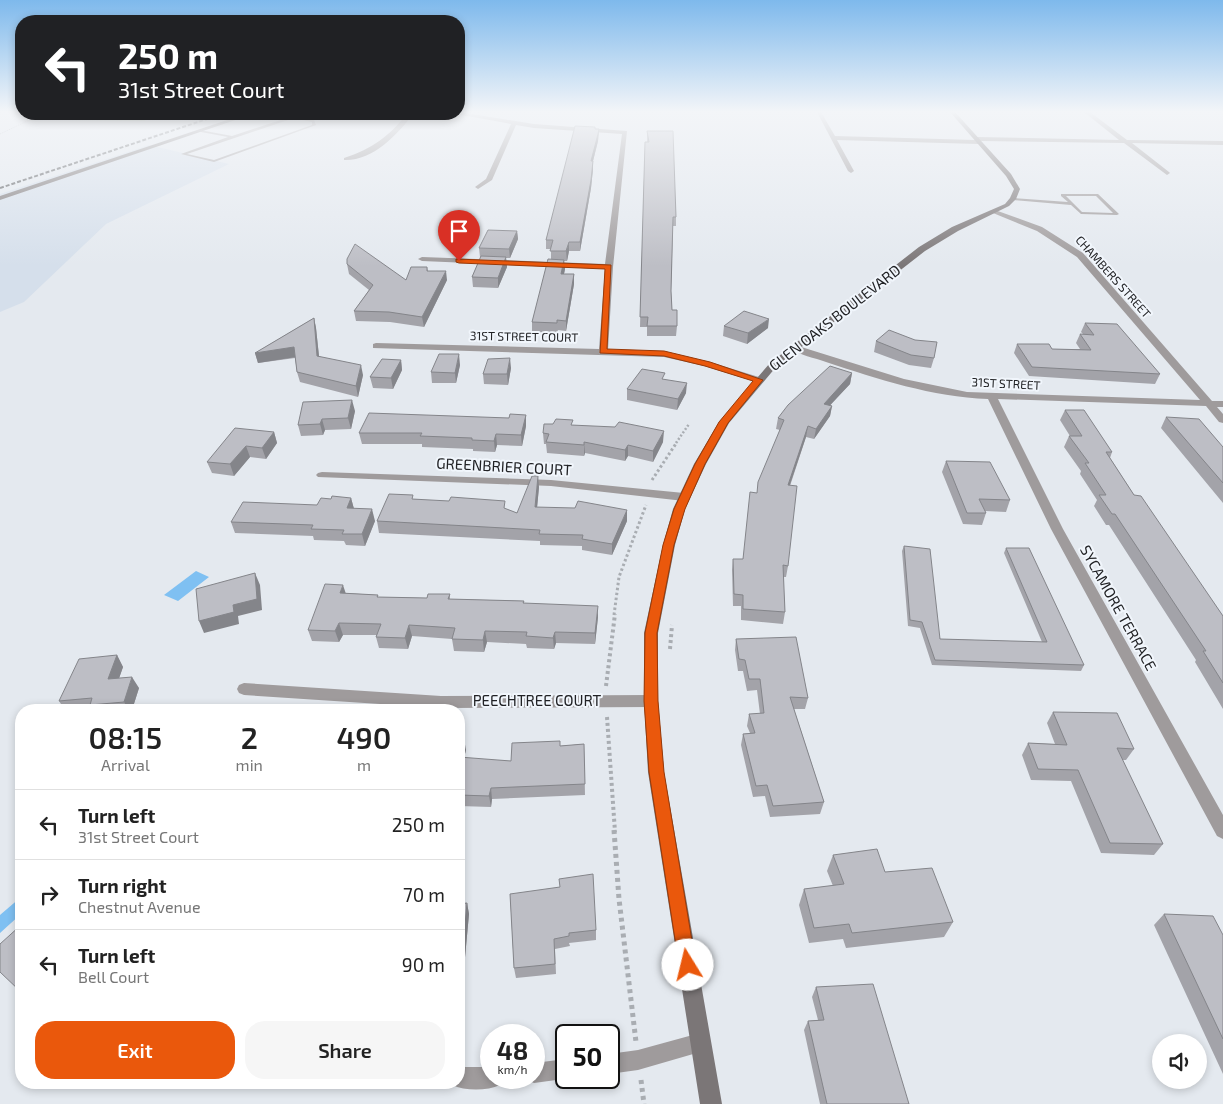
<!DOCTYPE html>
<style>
body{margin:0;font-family:"Exo 2",sans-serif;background:#f6f6f6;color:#222;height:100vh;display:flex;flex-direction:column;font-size:19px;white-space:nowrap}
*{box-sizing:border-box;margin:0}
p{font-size:16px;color:#767676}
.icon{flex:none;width:28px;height:28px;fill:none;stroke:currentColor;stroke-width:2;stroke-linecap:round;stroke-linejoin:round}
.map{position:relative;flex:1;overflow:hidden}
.panel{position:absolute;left:15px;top:704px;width:450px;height:385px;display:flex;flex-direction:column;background:#fff;border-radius:20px;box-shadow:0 2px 8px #0003}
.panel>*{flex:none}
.hud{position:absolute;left:15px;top:15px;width:450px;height:105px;border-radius:20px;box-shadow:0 2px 8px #0003;background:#202124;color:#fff;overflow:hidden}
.buttons{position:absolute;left:1152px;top:1034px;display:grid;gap:10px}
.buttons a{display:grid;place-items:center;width:55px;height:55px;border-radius:50%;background:#fff;box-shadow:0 2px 8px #0003;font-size:25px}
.speed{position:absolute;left:480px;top:1024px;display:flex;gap:10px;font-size:25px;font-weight:700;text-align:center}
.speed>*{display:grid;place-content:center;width:65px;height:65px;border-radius:50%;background:#fff;box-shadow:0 2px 8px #0003;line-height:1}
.speed small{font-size:12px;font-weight:400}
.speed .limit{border:2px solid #111;border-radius:8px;background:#fff;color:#111}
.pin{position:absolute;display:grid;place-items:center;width:42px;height:42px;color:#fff;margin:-51px -21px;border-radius:50% 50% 50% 0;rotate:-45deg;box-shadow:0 0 5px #0007}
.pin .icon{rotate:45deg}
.me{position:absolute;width:55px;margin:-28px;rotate:351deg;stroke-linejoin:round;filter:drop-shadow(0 0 4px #0008)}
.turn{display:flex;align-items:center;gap:18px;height:105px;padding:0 20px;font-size:22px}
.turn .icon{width:65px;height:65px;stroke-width:2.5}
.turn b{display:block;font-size:35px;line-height:42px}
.eta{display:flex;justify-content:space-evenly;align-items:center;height:85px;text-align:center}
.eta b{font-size:30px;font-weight:600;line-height:35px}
.primary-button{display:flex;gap:10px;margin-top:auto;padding:10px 20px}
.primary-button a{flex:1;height:58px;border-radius:20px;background:#ea580c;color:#fff;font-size:20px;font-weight:600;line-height:58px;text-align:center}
.primary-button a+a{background:#f6f6f6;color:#222}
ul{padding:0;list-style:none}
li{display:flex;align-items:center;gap:15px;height:70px;padding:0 20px;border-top:1px solid #e0e0e0}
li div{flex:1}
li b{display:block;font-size:19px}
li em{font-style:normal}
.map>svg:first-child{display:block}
.built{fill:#d5dfeb}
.green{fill:#c0e5b1}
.water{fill:#7fc0f2}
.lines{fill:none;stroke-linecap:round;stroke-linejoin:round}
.path-far4{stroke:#a9adb2;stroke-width:1;stroke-dasharray:1 1;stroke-linecap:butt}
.path-far3{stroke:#a9adb2;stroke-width:2.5;stroke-dasharray:2 2;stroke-linecap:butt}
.path-far2{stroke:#a9adb2;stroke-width:3;stroke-dasharray:2.5 2.5;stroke-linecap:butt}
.path-far1{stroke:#a9adb2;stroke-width:4;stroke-dasharray:3 3;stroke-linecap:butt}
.path{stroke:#a9adb2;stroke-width:5;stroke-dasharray:4 4;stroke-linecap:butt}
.service{fill:#9f9b9c;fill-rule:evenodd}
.minor{fill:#9f9b9c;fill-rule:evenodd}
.secondary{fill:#7b7677;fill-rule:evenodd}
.rail{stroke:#57595c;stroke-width:2;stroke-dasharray:4 2;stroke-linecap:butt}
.wall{fill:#a3a3a9}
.shaded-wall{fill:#84858a}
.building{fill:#bdbec5;stroke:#84858a}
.route{fill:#ea580c;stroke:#983908}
.labels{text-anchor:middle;stroke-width:4;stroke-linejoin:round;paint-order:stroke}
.far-street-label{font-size:12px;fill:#212225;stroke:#f1f6fc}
.street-label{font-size:15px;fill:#212225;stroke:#f1f6fc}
</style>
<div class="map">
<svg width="1223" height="1104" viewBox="0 0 1223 1104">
<rect width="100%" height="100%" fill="#e4e9ef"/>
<!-- built -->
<path class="built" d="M149,145L229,164L106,224L24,302L0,312V194Z"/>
<!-- green -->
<path class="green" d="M74,114H156L144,121L63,120Z"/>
<!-- water -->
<path class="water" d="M196,571L209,577L178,601L164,595Z
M21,897V914L0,933V915Z"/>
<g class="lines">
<!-- path-far4 -->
<path class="path-far4" d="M0,134L42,114"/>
<!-- path-far3 -->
<path class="path-far3" d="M676,443L689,424"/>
<!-- path-far2 -->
<path class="path-far2" d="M652,480L677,442
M614,615L619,577L646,505"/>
<!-- path-far1 -->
<path class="path-far1" d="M670,649L672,625
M606,686L615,614
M607,717L615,832"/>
<!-- path -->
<path class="path" d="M614,830L619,899L636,1042
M641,1080L644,1104"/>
<!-- service -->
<path class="service" d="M299,114L301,115L297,117L314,120L316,125L214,162L181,154L228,137L201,132L200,130L232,136ZM294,118L312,122V125L214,160L187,154Z
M1061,194H1098L1119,214L1117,215L1081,214L1071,205L1013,200L1011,199L1013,198L1068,202L1061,196ZM1066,196H1096L1113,213L1082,212Z"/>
<!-- minor -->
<path class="minor" d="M459,112L534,124L627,131L613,267L608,350L664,351L710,362L762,378V382H756L704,366L664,357L373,348V344L376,343L599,349L605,269L422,261L418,259L422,257L605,264L622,134L534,128L516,125L492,180L478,189L475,187L486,179L511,124L457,114Z
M817,112H821L835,136L975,140L977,137L1119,140L1084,112H1090L1127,140L1223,141V145L1132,143L1169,172L1170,173L1167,175L1124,143L981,141L979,144L837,140L854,171L851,173L848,171Z
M407,114H413C397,135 373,161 344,160V158C372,149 389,136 407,114Z
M995,210L1042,227L1083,253L1212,401H1223V407H1217L1223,414V423L1219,422L1206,406L998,399L1063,529L1223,815V839L1217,836L1051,529L988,399C932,397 878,379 826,362C815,358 799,355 790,348L795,345L798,346L904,379L967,392L1200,400L1077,257L1037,231L993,213L992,212Z
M322,472L551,480L684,493L690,497L684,501L551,486L318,477L316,475L318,473Z
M244,683L441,696L651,695L656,697L658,701L656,705L651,707L441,708L244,695L239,693L237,689L239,685Z
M700,1033L707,1036L710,1043L707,1050L638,1070L609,1074V1054L638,1050Z
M566,1059V1078H571L534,1083L527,1080L525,1078H534V1063Z
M459,1067H491V1078H504L500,1085C487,1091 465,1091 452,1085L450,1082H459Z"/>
<!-- secondary -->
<path class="secondary" d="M950,112H955L1011,174L1020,189L1016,199L1009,206L958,231L925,251L776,367L729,423L706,464L685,509L675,545L658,633V701L664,772L722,1104H700L648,772L644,701V633L663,545L673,509L694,464L719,422L770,363L919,247L952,227L1005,204L1010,198L1014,189L1006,176Z
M245,114H253L0,200V196Z"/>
<!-- rail -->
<path class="rail" d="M0,188L222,114"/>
</g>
<!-- wall -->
<path class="wall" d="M596,129H599L598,141L593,161V169L591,188L580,251H569L567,261H564L565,269L564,274H574V284L566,331L558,330L557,333L532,332V322L551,259V249H546V240Z
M647,131L676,217V226H673L671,291L672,310L677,326L676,336H647V327H640L645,142H647Z
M517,231L518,239L510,258H506L507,267L498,288L473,287L472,277L481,257H480L479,248Z
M347,264L406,280L427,267L428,271L447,280L424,327L390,322L356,321L354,311L369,290L349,274Z
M314,318L316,328L319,356L363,375L358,397L300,382L297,372L295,358L258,363L255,353Z
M1085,323L1160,374L1155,384L1029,376L1014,353L1017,344L1052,349H1080L1076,343L1080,334H1083L1081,332Z
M724,326L768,328L747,344L723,336Z
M876,341L934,358L931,368L909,365L874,352Z
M401,360L402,370L393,389L373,388L370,377Z
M460,365L456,383H432L431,372Z
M511,368L508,385L484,384L483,374Z
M852,373L850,384L830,405L832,406L830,416L814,439L806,437L790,486L788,566L786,577H783L785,612L783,624L741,620V606H733L732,570L733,559H743L757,493L780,430L776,429L778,418Z
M627,389L686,393L677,410L627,400Z
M1065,410L1112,452L1110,458L1134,495L1223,616V709L1195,662L1196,660L1109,525H1106L1094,506L1097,500L1080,474L1081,471L1064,447L1069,436H1070L1060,420Z
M355,411L351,429L325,430L323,435L301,436L298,425Z
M526,415V426L522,446L497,445L495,452L473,451V449L422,447V444H362L359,433L509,418Z
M1166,417L1223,447V503L1161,428Z
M573,425L663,442L653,462L628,456L625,461L585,453L584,456L547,453L546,444H544L543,433Z
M274,432L277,443L266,459L250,457L234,476L212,473L207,462Z
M946,461L1010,500L1006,512L985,511L986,513L982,525L963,524L942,472Z
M539,487L537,507L627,521L612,555L582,550V546L540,545V541L379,533L377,521L414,499L506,509L517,513Z
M351,498L354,509L375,521L365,546L346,545L344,541L314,540L313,536L235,533L231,522L317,505L331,499Z
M904,546L940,639L1042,642L1004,553L1006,548L1084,665L1081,671L932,665L920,628L908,626L902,551Z
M346,593L378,595V597L427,598L450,594V599L524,601V603L598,617L595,644L556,643L554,649L527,648L526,644L487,642L484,652L454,651L452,639L412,636L408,649L379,648L376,637L377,635H343L339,642L312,641L308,630Z
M736,639L808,698L805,709H794L824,802L820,814L770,817L765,796L753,797L741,745L743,734L750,733L747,726L749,714H760L757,690L747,691L743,671H738L735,650Z
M117,655L123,667L119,678L139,688L132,710H65L59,701Z
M1053,712L1134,749L1126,760H1122L1163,844L1154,855L1101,853L1071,781L1031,780L1022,755L1028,743L1055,744L1047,723Z
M459,738L466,750L464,758L511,761L560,746L584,744L585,795L492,799L491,807L459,806Z
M833,855L885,872L953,922L944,937L846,948L843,939L809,943L799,905L804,889L833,886L827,871Z
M510,894L596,930V940L569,943L570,946L555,949L556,974L516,978L514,968Z
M467,903L469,914L464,968H459V904Z
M1164,914L1223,935V1074L1154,925Z
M816,987L909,1104H820L804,1030L808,1021L818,1020L812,997Z"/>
<!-- shaded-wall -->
<path class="shaded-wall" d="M599,129L598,141L591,169V161Z
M593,161V169L591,188L580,251V242Z
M517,231L518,239L510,258L509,249Z
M569,242V251L567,261L566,251Z
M506,257L507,267L498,288V278Z
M564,260L565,269L562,283L561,274Z
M446,271L447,280L424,327L422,317Z
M574,274V284L566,331V321Z
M314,318L316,328L320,366L317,356Z
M769,319L768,328L747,344L748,333Z
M294,347L296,357L258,363L255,353Z
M459,354L460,365L456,383L455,373Z
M510,358L511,368L508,385L507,374Z
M401,360L402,370L393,389L391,378Z
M361,365L363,375L358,397L356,386Z
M852,373L850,384L822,414L824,404Z
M687,383L686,393L677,410L678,399Z
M352,400L355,411L351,429L348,418Z
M832,406L830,416L814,439L816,429Z
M526,415V426L522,446L521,435Z
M322,419L325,430L323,435L320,424Z
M808,426L806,437L786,496L788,485Z
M664,431L663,442L653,462V451Z
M274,432L277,443L266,459L262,448Z
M496,434L497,445L495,452L494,441Z
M584,442L585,453L584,456Z
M628,445V456L625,461V450Z
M246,446L250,457L234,476L230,464Z
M538,476L539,487L536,519L535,507Z
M351,498L354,509L347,508Z
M372,509L375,521L365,546L362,534Z
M627,510V521L612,555V544Z
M255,573L260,585L262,610L238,616L239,624L204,633L199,621L233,605Z
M343,585L347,597L340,593Z
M598,606V617L595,644V633Z
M339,623L343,635L339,642L335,631Z
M409,625L412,636L408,649L405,638Z
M485,631L487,642L484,652L483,640Z
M555,632L556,643L554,649L553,638Z
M117,655L123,667L115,690L108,679Z
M132,677L139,688L132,710H129L124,702Z
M464,739L466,750L461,769L459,757Z
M491,788L492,799L491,807L489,796Z
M467,903L469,914L464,968L462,958Z"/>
<!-- building -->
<path class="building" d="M575,126L595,127V129H599L598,134L591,161H593L591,180L580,242H569L566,251H550L553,240H546Z
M647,131H673L676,217H673L671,291L672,310H677V326H647L648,317H640L645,142H649Z
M488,230L517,231L509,249L479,248Z
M355,244L406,280L411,267H427V271H446L422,317L389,312L354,311L373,285L347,264V259Z
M481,256L506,257L498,278L472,277Z
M548,259L564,260L561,274H574L566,321L557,320V323L532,322Z
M744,311L769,319L748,333L724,326Z
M314,318L317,356L361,365L356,386L297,372L294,347L255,353Z
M1085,323L1117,324L1160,374L1032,367L1017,344H1049L1052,349L1091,350L1080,334L1094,335Z
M889,330L915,340L937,342L934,358L911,355L876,341Z
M439,354H459L455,373L431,372Z
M510,358L507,374H483L488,359Z
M382,359L401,360L391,378L370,377Z
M830,366L852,373L824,404L832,406L816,429L808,426L788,485L797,486L788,566L783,565L785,612L743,609V595L734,594L733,559H743L750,492L757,493L758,482L784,420L778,418L788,405Z
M642,369L665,373L662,379L687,383L678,399L627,389Z
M352,400L348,418L322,419L320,424L298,425L303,402Z
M1065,410H1084L1112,452H1106L1134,495L1141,496L1223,616V683L1203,651H1206L1115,514H1112L1099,495H1106L1085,463H1089L1069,436H1082Z
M369,413L509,418L510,414L526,415L521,435L496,434L494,441L472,440V438L420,436L422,433H359Z
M1166,417L1199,419L1223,447V483Z
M556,419L573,420L571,425L615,427L619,422L664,431L653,451L628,445L625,450L584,442V445L546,442L549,434L543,433L544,424H553Z
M235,428L274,432L262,448L246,446L230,464L207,462Z
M946,461L990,462L1010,500L979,499L986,513H967Z
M532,476H538L535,507L575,508L578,501L627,510L612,544L582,539L583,535L539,534L540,530L377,521L389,494L413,495L412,499L449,501L451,497L505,501L504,508L517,513Z
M332,496L351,498L347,508L372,509L362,534H342L344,530L311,529L313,525L231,522L243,502L317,505L321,498L331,499Z
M904,546L930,549L940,639L1047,642L1006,548H1029L1084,665L935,660L922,622L910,620Z
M255,573L257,599L233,605L234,612L199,621L196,589Z
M325,584L343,585L340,593L378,595L377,597L427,598L428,594H450L448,599L524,601L523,603L598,606L595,633L555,632L553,638L526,636L527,632L485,631L483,640L452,639L455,628L409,625L405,638L376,637L381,624L339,623L335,631L308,630Z
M796,637L808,698L790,697L824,802L773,806L767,785L756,786L743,734L755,733L749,714L764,713L760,679H749L745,660L739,659L736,639Z
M117,655L108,679L132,677L124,702L90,705L92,698L59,701L79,659Z
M1053,712L1117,713L1134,749L1117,748L1163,844L1110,843L1078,770L1038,769L1028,743L1067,745Z
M459,738L464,739L459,757L511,761L512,743L560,741V746L584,744L585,784L491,788L489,796L459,795Z
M877,849L885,872L932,868L953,922L852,933L849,924L814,928L804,889L844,884L833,855Z
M593,874L596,930L569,933V936L554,939L555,964L514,968L510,894L560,887L559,879Z
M467,903L462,958H459V904Z
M1164,914L1213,916L1223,935V1039Z
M21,925V992L0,972V944Z
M873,984L909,1104H827L808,1021L824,1020L816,987Z"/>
<!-- sky -->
<linearGradient id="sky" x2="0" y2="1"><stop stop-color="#7eb9ec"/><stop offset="0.42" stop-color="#f3f5f8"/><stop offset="1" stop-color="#f3f5f8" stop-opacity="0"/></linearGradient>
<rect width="1223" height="266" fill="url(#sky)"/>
<!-- route -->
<path class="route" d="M456,259L611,265L607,349L664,351L710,362L763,380L728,423L705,464L685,509L674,545L657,633L658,701L664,772L696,965L694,971L688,974L681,971L679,965L649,772L644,701L645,633L663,545L674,509L695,464L719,422L753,381L705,366L664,356L600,353L605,269L459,263L456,262Z"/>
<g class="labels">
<!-- far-street labels -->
<g class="far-street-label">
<text transform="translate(1113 277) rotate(48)" y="4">CHAMBERS STREET</text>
<text transform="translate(524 337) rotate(1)" y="4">31ST STREET COURT</text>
<text transform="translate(1006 384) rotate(3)" y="4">31ST STREET</text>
</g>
<!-- street labels -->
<g class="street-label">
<text transform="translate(835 318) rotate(-38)" y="5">GLEN OAKS BOULEVARD</text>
<text transform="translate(504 467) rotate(3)" y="5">GREENBRIER COURT</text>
<text transform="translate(1118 608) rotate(61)" y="5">SYCAMORE TERRACE</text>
<text x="537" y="706">PEECHTREE COURT</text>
</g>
</g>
</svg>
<div class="buttons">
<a><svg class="icon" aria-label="sound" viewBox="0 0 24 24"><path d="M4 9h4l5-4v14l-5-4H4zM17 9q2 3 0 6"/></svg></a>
</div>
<div class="speed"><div>48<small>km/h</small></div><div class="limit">50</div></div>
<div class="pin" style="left:459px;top:261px;background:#d93025"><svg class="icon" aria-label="arrive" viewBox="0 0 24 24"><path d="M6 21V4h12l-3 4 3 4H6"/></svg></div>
<svg class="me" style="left:688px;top:965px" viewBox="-20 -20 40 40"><circle r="19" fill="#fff"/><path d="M0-13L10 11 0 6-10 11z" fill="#ea580c"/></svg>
<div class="hud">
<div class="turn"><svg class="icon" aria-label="left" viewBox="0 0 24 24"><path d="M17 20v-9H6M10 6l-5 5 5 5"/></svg><div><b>250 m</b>31st Street Court</div></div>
</div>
<section class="panel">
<div class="eta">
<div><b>08:15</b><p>Arrival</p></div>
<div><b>2</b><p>min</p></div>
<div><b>490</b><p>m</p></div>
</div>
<ul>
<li><svg class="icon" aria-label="left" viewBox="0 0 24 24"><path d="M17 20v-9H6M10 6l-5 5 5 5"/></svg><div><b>Turn left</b><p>31st Street Court</p></div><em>250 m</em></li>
<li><svg class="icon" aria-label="right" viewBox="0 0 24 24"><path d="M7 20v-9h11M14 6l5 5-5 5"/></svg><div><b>Turn right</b><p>Chestnut Avenue</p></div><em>70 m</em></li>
<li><svg class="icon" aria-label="left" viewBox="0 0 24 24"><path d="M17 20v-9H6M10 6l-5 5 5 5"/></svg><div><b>Turn left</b><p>Bell Court</p></div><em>90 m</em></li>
</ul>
<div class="primary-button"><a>Exit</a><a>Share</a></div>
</section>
</div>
